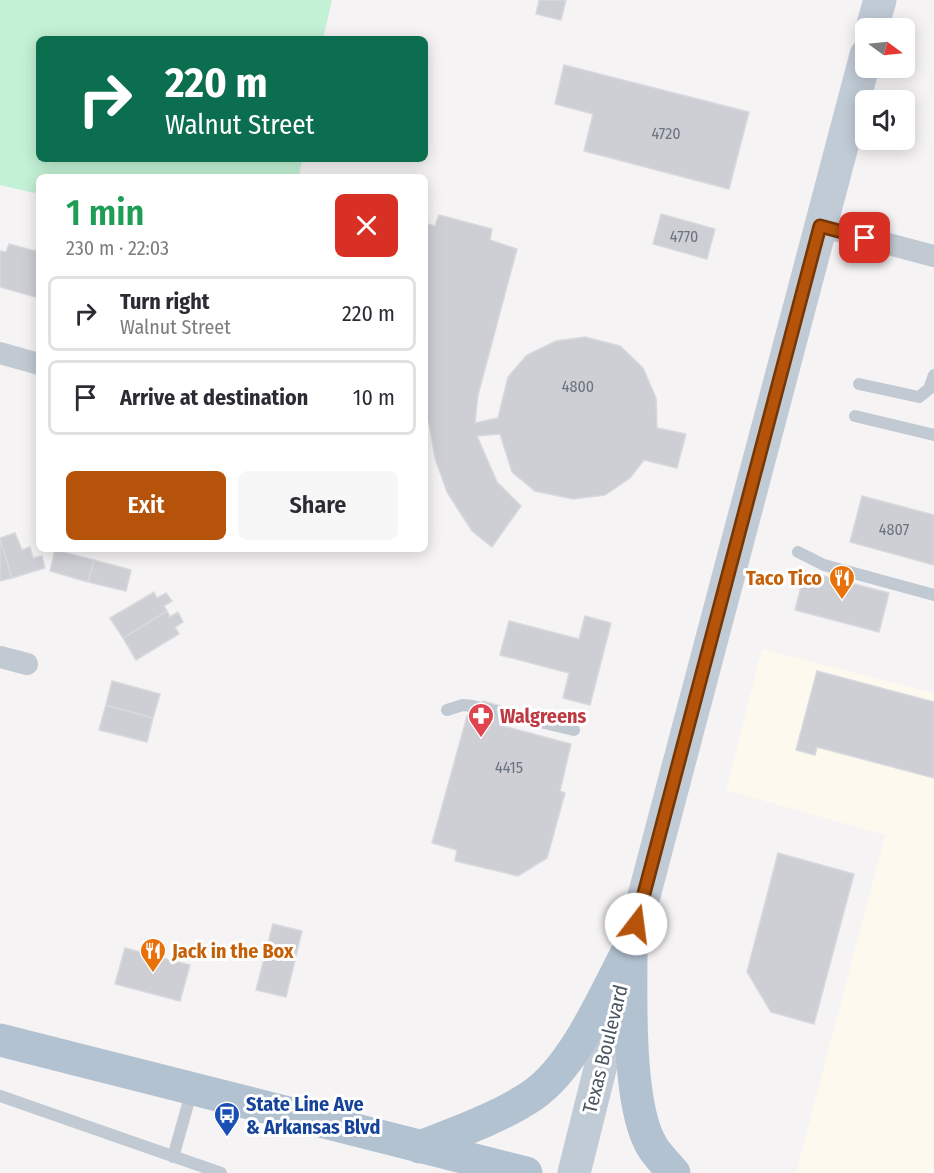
<!DOCTYPE html>
<meta charset="utf-8">
<style>
body{margin:0;font-family:"Fira Sans Condensed",sans-serif;background:#f7f7f7;color:#2b2b33;height:100vh;display:flex;flex-direction:column;font-size:22px;white-space:nowrap}
*{box-sizing:border-box;margin:0}
p{font-size:20px;color:#7c7c81}
.icon{flex:none;width:33px;height:33px;fill:none;stroke:currentColor;stroke-width:2;stroke-linecap:round;stroke-linejoin:round}
.map{position:relative;flex:1;overflow:hidden}
.details{position:absolute;left:36px;top:174px;width:392px;height:378px;display:flex;flex-direction:column;background:#fff;border-radius:9px;box-shadow:0 3px 15px #0003}
.details>*{flex:none}
.hud{position:absolute;left:36px;top:36px;width:392px;height:126px;border-radius:9px;box-shadow:0 3px 15px #0003;background:#0b6e4f;color:#fff;overflow:hidden}
.needle{width:39px;rotate:105deg}
.controls{position:absolute;left:855px;top:18px;display:grid;gap:12px}
.controls a{display:grid;place-items:center;width:60px;height:60px;border-radius:9px;background:#fff;box-shadow:0 3px 15px #0003;font-size:30px}
.pin{position:absolute;display:grid;place-items:center;width:51px;height:51px;color:#fff;margin:-26px;border-radius:12px;box-shadow:0 3px 9px #0006}
.me{position:absolute;width:66px;margin:-33px;rotate:15deg;stroke-linejoin:round;filter:drop-shadow(0 0 4px #0008)}
.turn{display:flex;align-items:center;gap:21px;height:126px;padding:0 30px;font-size:27px}
.turn .icon{width:78px;height:78px;stroke-width:2.5}
.turn b{display:block;font-size:42px;line-height:51px}
.round{display:grid;place-items:center;flex:none;width:63px;height:63px;border-radius:9px;background:#f7f7f7}
.overview{display:flex;align-items:center;justify-content:space-between;height:102px;padding:0 30px}
h1{font-size:36px;font-weight:600;line-height:45px;color:#1e9e55}
.cta{display:flex;gap:12px;margin-top:auto;padding:12px 30px}
.cta a{flex:1;height:69px;border-radius:9px;background:#b45309;color:#fff;font-size:24px;font-weight:600;line-height:69px;text-align:center}
.cta a+a{background:#f7f7f7;color:#2b2b33}
ul{padding:0;list-style:none}
li{display:flex;align-items:center;gap:18px;height:75px;margin:0 12px 9px;padding:0 18px;border:3px solid #e1e1e2;border-radius:9px}
li div{flex:1}
li b{display:block;font-size:22px}
li em{font-style:normal}
.map>svg:first-child{display:block}
.commercial{fill:#fdf9ef}
.green{fill:#c3f1d5}
.building{fill:#cdcfd5;stroke:#d7d9de;stroke-width:1.5}
.lines{fill:none;stroke-linecap:round;stroke-linejoin:round}
.lane{stroke:#c1cad2;stroke-width:12}
.street{stroke:#c1cad2;stroke-width:22}
.secondary{stroke:#c1cbd6;stroke-width:33}
.primary{stroke:#b3c2d1;stroke-width:33}
.route-casing{stroke:#753606;stroke-width:15}
.route{stroke:#b45309;stroke-width:10}
.labels{text-anchor:middle;stroke-width:6;stroke-linejoin:round;paint-order:stroke}
.number-label{font-size:16px;fill:#6b747e}
.food-label{font-size:20px;font-weight:bold;fill:#c56008;stroke:#fff;text-anchor:end}
.health-label{font-size:20px;font-weight:bold;fill:#be3a42;stroke:#fff;text-anchor:start}
.street-label{font-size:20px;fill:#4a5661;stroke:#fff}
.transit-label{font-size:20px;font-weight:bold;fill:#164399;stroke:#fff;text-anchor:start}
</style>
<div class="map">
<svg width="934" height="1173" viewBox="0 0 934 1173">
<rect width="100%" height="100%" fill="#f5f3f3"/>
<!-- commercial -->
<path class="commercial" d="M762,649L934,693V1173H796L885,835L726,790Z"/>
<!-- green -->
<path class="green" d="M0,0H332L323,39H39V159H302L299,177H39V194L0,185Z"/>
<!-- building -->
<path class="building" d="M539,0H566L561,20L536,14Z
M564,65L749,112L729,189L584,151L593,114L555,104Z
M661,214L715,229L707,259L653,244Z
M439,215L492,229L490,240L517,249L478,395L475,423L498,418L508,377L527,355L556,341L585,337L620,346L643,368L656,398L657,428L686,434L677,468L644,460L630,478L605,495L573,499L535,491L512,472L500,434L477,436L497,482L521,506L492,547L472,531L447,492L435,458L429,423L424,419V223L435,226Z
M9,244L39,252L37,261H39V298L0,287V251L6,252Z
M862,496L934,515V565L850,542Z
M15,533L22,550L30,547L33,558L42,556L45,568L12,578L0,538Z
M0,538L12,578L0,581Z
M55,550L94,560L88,582L50,571Z
M94,560L131,570L126,591L88,582Z
M805,571L889,593L879,632L795,610Z
M154,592L157,598L166,593L172,601L164,606L167,611L123,638L110,618Z
M167,611L170,617L178,612L183,622L175,627L179,634L136,660L123,638Z
M585,616L611,623L590,705L563,698L569,673L500,655L509,621L579,639Z
M817,671L934,702V778L817,747L815,755L796,750Z
M112,681L160,694L153,718L106,705Z
M483,701L507,708L503,726L571,744L560,791L565,793L547,858L518,876L455,861L457,850L432,843L467,716L478,719Z
M106,705L153,718L147,742L99,730Z
M778,853L854,874L814,1024L771,1012L747,972Z
M273,924L302,931L286,997L256,990Z
M125,948L190,965L180,1001L115,984Z"/>
<g class="lines">
<!-- lane -->
<path class="lane" d="M859,384L919,397L929,389L934,375
M855,416L934,435
M798,552L824,565L934,595
M447,710L463,705L473,706L574,730
M0,1096L221,1173
M173,1157L192,1090"/>
<!-- street -->
<path class="street" d="M820,226L934,256
M0,353L39,364
M0,657L27,664"/>
<!-- secondary -->
<path class="secondary" d="M872,28L880,0
M574,1173L631,945L866,55"/>
<!-- primary -->
<path class="primary" d="M631,950C631,999 627,1108 653,1148C659,1157 667,1165 674,1173
M0,1040L526,1173
M420,1147C458,1132 499,1118 533,1095C576,1065 606,991 631,945"/>
</g>
<g class="lines">
<defs>
<path id="route" d="M636,924L820,226L865,238"/>
</defs>
<!-- route casing -->
<use href="#route" class="route-casing"/>
<!-- route -->
<use href="#route" class="route"/>
</g>
<!-- icons -->
<defs>
<symbol id="restaurant-pin" viewBox="-11 -11 22 30"><path d="M0 17L-7.5 6A9.5 9.5 0 1 1 7.5 6Z" fill="#e8710a" stroke="#fff"/><path d="M-5-6h1v4h1v-4h1v4h1v-4h1v5L-1.5 .5V6h-2V.5L-5-1ZM5-6V6H3V1.5H1.5Q1.5-4 5-6Z" fill="#fff"/></symbol>
<symbol id="pharmacy-pin" viewBox="-11 -11 22 30"><path d="M0 17L-7.5 6A9.5 9.5 0 1 1 7.5 6Z" fill="#e0444e" stroke="#fff"/><path d="M-2-6h4v4h4v4h-4v4h-4v-4h-4v-4h4Z" fill="#fff"/></symbol>
<symbol id="bus-pin" viewBox="-11 -11 22 30"><path d="M0 17L-7.5 6A9.5 9.5 0 1 1 7.5 6Z" fill="#1a4fb4" stroke="#fff"/><path d="M-5-6H5V4H4V6H2V4H-2V6H-4V4H-5ZM-3.5-4V0h7V-4ZM-3.5 1.2v1.5H-2V1.2ZM2 1.2v1.5H3.5V1.2Z" fill="#fff"/></symbol>
</defs>
<g fill-rule="evenodd">
<use href="#restaurant-pin" x="827" y="563" width="30" height="40"/>
<use href="#pharmacy-pin" x="466" y="701" width="30" height="40"/>
<use href="#restaurant-pin" x="138" y="936" width="30" height="40"/>
<use href="#bus-pin" x="212" y="1100" width="30" height="40"/>
</g>
<g class="labels">
<!-- number labels -->
<g class="number-label">
<text x="666" y="139">4720</text>
<text x="684" y="242">4770</text>
<text x="578" y="392">4800</text>
<text x="894" y="535">4807</text>
<text x="509" y="773">4415</text>
</g>
<!-- food labels -->
<g class="food-label">
<text x="822" y="585">Taco Tico</text>
<text x="172" y="958" text-anchor="start">Jack in the Box</text>
</g>
<!-- health labels -->
<g class="health-label">
<text x="500" y="723">Walgreens</text>
</g>
<!-- street labels -->
<g class="street-label">
<text transform="translate(605 1049) rotate(-76)" y="7">Texas Boulevard</text>
</g>
<!-- transit labels -->
<g class="transit-label">
<text x="246" y="1111">State Line Ave<tspan x="246" dy="23">&amp; Arkansas Blvd</tspan></text>
</g>
</g>
</svg>
<div class="controls">
<a><svg class="needle" viewBox="-14 -14 28 28"><path d="M0-13l5 13h-10z" fill="#e53935"/><path d="M0 13l5-13h-10z" fill="#7c7c81"/></svg></a>
<a><svg class="icon" aria-label="sound" viewBox="0 0 24 24"><path d="M4 9h4l5-4v14l-5-4H4zM17 9q2 3 0 6"/></svg></a>
</div>
<div class="pin" style="left:865px;top:238px;background:#d93025"><svg class="icon" aria-label="arrive" viewBox="0 0 24 24"><path d="M6 21V4h12l-3 4 3 4H6"/></svg></div>
<svg class="me" style="left:636px;top:924px" viewBox="-20 -20 40 40"><circle r="19" fill="#fff"/><path d="M0-13L10 11 0 6-10 11z" fill="#b45309"/></svg>
<div class="hud">
<div class="turn"><svg class="icon" aria-label="right" viewBox="0 0 24 24"><path d="M7 20v-9h11M14 6l5 5-5 5"/></svg><div><b>220 m</b>Walnut Street</div></div>
</div>
<section class="details">
<div class="overview"><div><h1>1 min</h1><p>230 m · 22:03</p></div><a class="round" style="background:#d93025;color:#fff"><svg class="icon" aria-label="close" viewBox="0 0 24 24"><path d="M6 6l12 12M18 6L6 18"/></svg></a></div>
<ul>
<li><svg class="icon" aria-label="right" viewBox="0 0 24 24"><path d="M7 20v-9h11M14 6l5 5-5 5"/></svg><div><b>Turn right</b><p>Walnut Street</p></div><em>220 m</em></li>
<li><svg class="icon" aria-label="arrive" viewBox="0 0 24 24"><path d="M6 21V4h12l-3 4 3 4H6"/></svg><div><b>Arrive at destination</b></div><em>10 m</em></li>
</ul>
<div class="cta"><a>Exit</a><a>Share</a></div>
</section>
</div>
